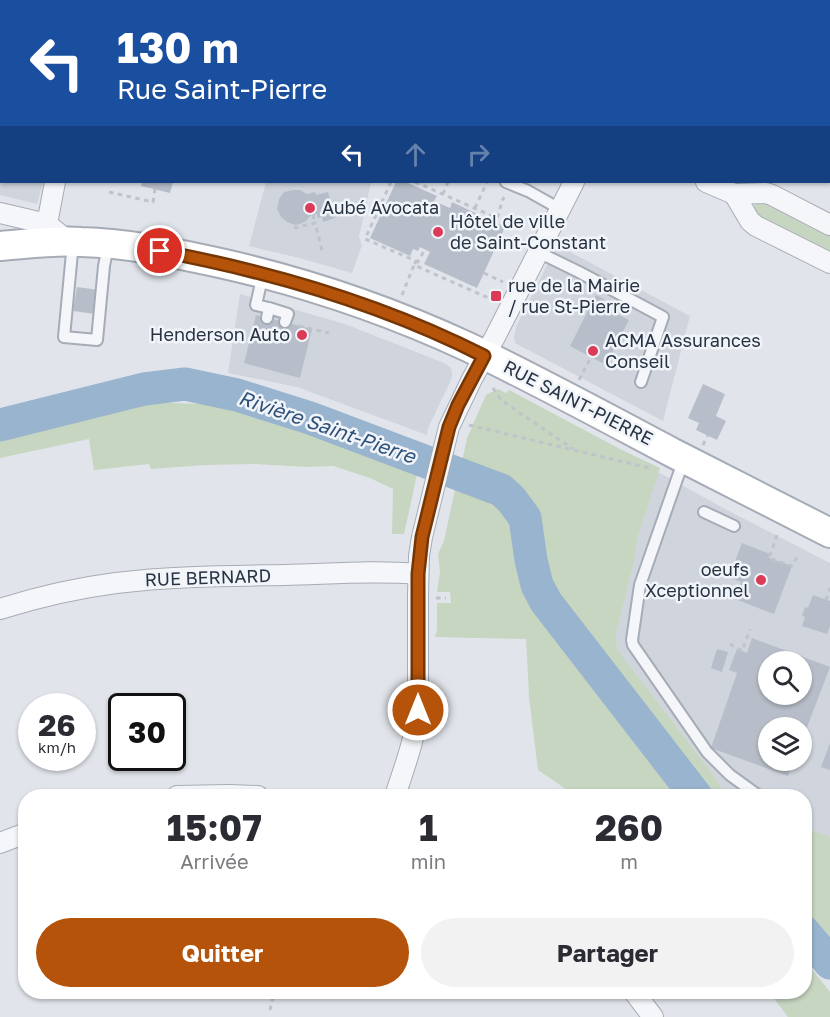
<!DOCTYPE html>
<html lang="fr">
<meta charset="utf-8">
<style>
body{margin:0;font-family:"Golos Text",sans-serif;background:#f2f2f3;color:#2b2b33;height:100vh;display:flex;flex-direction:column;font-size:22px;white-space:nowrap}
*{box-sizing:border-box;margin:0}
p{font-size:20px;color:#7c7c81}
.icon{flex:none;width:33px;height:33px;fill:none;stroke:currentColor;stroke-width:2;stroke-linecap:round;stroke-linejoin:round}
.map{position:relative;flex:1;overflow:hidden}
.side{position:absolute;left:18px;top:789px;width:794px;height:210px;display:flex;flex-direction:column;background:#fff;border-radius:24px;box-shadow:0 2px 4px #0004}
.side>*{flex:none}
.banner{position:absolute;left:0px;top:0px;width:831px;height:183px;box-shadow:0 2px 4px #0004;background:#1a4fa0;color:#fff;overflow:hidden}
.controls{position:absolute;left:758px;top:651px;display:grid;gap:12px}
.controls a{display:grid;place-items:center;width:54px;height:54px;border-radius:50%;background:#fff;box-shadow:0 2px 4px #0004;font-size:30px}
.speed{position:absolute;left:18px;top:693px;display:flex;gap:12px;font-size:30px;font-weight:700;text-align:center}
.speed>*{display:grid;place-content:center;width:78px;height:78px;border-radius:50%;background:#fff;box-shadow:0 2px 4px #0004;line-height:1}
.speed small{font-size:15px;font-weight:400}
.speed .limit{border:3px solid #111;border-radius:9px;background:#fff;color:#111}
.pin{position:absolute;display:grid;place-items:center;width:51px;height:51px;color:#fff;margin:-26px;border:3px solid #fff;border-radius:50%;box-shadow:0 2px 6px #0007}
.me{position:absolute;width:66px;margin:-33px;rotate:0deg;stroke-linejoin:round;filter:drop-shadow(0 0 4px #0008)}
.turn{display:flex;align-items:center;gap:21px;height:126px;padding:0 18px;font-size:27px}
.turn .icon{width:78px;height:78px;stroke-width:2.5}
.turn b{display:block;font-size:42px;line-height:51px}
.lanes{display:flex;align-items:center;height:57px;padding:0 18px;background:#0003;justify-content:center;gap:30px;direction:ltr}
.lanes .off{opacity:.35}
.eta{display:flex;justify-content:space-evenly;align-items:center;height:102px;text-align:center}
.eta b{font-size:36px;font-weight:700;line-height:42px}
.cta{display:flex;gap:12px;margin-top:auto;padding:12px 18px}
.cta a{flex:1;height:69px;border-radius:36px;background:#b45309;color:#fff;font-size:24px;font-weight:700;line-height:69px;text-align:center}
.cta a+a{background:#f2f2f3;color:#2b2b33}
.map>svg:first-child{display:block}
.built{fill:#cfd4dd;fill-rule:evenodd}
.green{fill:#c7d6c1}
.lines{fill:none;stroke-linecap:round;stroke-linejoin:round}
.river{stroke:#99b4ce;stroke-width:33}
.building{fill:#b8bec9;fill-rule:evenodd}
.lane-casing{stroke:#a6acb6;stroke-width:14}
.street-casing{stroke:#a6acb6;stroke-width:22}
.secondary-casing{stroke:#a6acb6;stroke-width:32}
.path{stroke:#bfc3ca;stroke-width:3;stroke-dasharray:4.5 4.5;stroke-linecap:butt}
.lane{stroke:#f4f6f9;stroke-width:10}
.street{stroke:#f4f6f9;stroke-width:20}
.secondary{stroke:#fff;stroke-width:28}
.route-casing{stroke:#753606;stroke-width:15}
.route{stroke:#b45309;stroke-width:10}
.poi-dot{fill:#db3b57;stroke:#f1f4f8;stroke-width:2}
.labels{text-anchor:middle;stroke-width:5;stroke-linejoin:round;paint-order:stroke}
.poi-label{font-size:18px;fill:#283344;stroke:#f1f4f8;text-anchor:start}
.street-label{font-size:18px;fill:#283344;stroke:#f1f4f8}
.water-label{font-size:20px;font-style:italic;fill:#2e527c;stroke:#f1f4f8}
</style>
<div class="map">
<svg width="830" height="1017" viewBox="0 0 830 1017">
<rect width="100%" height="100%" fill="#e1e5eb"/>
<!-- built -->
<path class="built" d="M0,107H2V182H43L37,204L0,195Z
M266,182H371L359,237L362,245L352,273L299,258L249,246Z
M557,245L690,316L663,421L515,343L514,337L516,327Z
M240,294L345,324L444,363L450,367L452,372V378L428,428L427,435L297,387L228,373Z
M658,472L727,510L830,563V837L804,827V796H727L706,765L617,649L616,633L634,562L638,537ZM768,662H801V694H768ZM768,728H801V760H768Z"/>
<!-- green -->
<path class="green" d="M760,200L830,232V257L758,220L752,212L756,202Z
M498,389L506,393L509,390L620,449L660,468L638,537L634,562L616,633L617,649L706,765L727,796H706L594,649L539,580L538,549L533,516L517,495L501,481L461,466L467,438L486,395Z
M149,402L227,405L266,416L326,436L418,470L404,534H392L393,489L370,478L333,466L305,467L255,464L205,465L151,469L149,464L94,470L89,439L0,458V439L79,418Z
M457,480L479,488L502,505L517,524L535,603L563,632L577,663L686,793L687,796H576L538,770L529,697L526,639L435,637L437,630V603H451L450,592H437L440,572L438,554L444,541Z
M804,827L830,837V947L804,917Z
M804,959L830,992V1017H788L769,992H804Z"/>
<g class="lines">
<!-- river -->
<path class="river" d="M0,425L144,389L185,384L237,395L310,418L501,490L511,499L525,518L531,560L537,585L546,602L696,796
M804,932L830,963"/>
</g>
<!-- building -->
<path class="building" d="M142,182H173L170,193L141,186Z
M396,182H406L437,196L434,201L450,208L452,202L505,227L477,288L424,264L430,252L420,247L418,251L413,249L410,256L370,238Z
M293,190H300L307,194L315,192L316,195L328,192L335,218L323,222L322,217L318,218L317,214L310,216L306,221L300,224L295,225L287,222L281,217L277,209L279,199L284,192Z
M77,287L99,290L95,314L73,311Z
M596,295L604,299L601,306L629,320L606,365L570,346Z
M256,315L312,329L300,378L244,363Z
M703,384L725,394L716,416L726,421L717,440L696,430L699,423L688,418Z
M742,543L770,554L769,558L792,566L774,614L735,599L741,582L729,577Z
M813,595L830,601V626L827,634L802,626L805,617L802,616L805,607L808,608Z
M752,638L830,667L801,743V728H768V760H795L788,776L711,748L737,673L729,670L737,649L747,653ZM768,662H801V694H768Z
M717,649L728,652L722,672L711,668Z
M830,743V770L821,767Z"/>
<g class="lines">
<defs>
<path id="lane" d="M506,182L528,191L560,209
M73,242L64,337L97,340L104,266L108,246
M538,252L579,272L663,317L641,382
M263,274L256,305L269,308
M267,318L269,308L288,314L285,322
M684,459L640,585L632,640L633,645L707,752L730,775L759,796
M704,512L734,526"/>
<path id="street" d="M9,0L16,2
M615,0V2
M115,2L117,0
M706,182L734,194L766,193L772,195L830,225
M734,194L750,221L756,226L830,263
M0,213L47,224L68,241
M46,237L47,224L55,182
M0,609C38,597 77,588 116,583C172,576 229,576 285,575C329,574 374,570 418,574
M177,796L228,795L258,796
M395,796C404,768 415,740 418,710V596L419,556L422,537L449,427L472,379L495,337L574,182
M0,843L26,833
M634,992L653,1017"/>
<path id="secondary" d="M0,246C27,244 54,240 81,242C128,243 174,253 220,263C305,282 388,310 468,347C537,380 605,417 673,453C725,480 778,506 830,533"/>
</defs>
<!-- lane casing -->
<use href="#lane" class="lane-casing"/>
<!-- street casing -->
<use href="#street" class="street-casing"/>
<!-- secondary casing -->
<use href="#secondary" class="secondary-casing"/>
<!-- path -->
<path class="path" d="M424,2L425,0
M391,182L365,239L416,261L414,265
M415,182L497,218C500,212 500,205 504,197
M109,192L153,202L155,189
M443,194L448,182
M475,208L487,182
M313,215L315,223
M294,228L315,223L323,254
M416,261L418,262L425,249
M484,273L503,282
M402,295L414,265L493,300
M299,326L329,333
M579,380L591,357
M493,388L501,400L573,449
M469,425L649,468
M703,445L708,435
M777,535L769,558L792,566L797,557
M436,598H446
M826,600L830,588
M730,644L742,651L750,629
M270,1010L274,992"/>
<!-- lane -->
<use href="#lane" class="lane"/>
<!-- street -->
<use href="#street" class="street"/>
<!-- secondary -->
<use href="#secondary" class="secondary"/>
</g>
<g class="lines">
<defs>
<path id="route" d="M160,251C272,272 382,304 484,356L458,405L449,427L422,537L418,574V710"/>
</defs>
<!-- route casing -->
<use href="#route" class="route-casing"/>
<!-- route -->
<use href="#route" class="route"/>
</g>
<!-- markers -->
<g class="poi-dot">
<circle cx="310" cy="208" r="6"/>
<circle cx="438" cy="232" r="6"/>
<rect x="490" y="290" width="12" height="12" rx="3"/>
<circle cx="302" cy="335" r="6"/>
<circle cx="593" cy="351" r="6"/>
<circle cx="761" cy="580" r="6"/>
</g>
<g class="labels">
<!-- poi labels -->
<g class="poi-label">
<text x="322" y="214">Aubé Avocata</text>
<text x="450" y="228">Hôtel de ville<tspan x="450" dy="21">de Saint-Constant</tspan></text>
<text x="508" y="292">rue de la Mairie<tspan x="508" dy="21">/ rue St-Pierre</tspan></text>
<text x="290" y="341" text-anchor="end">Henderson Auto</text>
<text x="605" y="347">ACMA Assurances<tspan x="605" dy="21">Conseil</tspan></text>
<text x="749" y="576" text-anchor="end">oeufs<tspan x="749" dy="21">Xceptionnel</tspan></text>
</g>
<!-- street labels -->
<g class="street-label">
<text transform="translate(578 403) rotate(27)" y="6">RUE SAINT-PIERRE</text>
<text transform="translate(208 578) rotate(-2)" y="6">RUE BERNARD</text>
</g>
<!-- water labels -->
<g class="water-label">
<text transform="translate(327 427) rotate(19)" y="7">Rivière Saint-Pierre</text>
</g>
</g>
</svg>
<div class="controls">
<a><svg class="icon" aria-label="search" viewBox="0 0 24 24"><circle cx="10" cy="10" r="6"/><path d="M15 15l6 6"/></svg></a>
<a><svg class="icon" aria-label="layers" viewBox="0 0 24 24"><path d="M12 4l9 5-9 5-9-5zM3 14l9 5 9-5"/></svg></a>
</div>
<div class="speed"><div>26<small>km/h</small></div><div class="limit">30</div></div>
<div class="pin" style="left:160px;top:251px;background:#d93025"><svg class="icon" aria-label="arrive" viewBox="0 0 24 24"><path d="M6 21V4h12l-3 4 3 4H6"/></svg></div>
<svg class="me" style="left:418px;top:710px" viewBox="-20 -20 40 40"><circle r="17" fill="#b45309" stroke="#fff" stroke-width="3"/><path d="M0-11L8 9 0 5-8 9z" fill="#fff"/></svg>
<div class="banner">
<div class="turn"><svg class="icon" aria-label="left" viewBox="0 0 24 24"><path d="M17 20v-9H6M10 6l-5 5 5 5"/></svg><div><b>130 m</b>Rue Saint-Pierre</div></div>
<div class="lanes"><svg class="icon" aria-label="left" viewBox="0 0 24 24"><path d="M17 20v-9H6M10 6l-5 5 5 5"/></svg><svg class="icon off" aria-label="ahead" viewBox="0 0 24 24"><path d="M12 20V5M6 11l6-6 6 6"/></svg><svg class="icon off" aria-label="right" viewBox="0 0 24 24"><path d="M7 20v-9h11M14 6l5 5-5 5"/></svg></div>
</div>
<section class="side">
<div class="eta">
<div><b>15:07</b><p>Arrivée</p></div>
<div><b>1</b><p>min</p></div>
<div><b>260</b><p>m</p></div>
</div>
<div class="cta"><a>Quitter</a><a>Partager</a></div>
</section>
</div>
